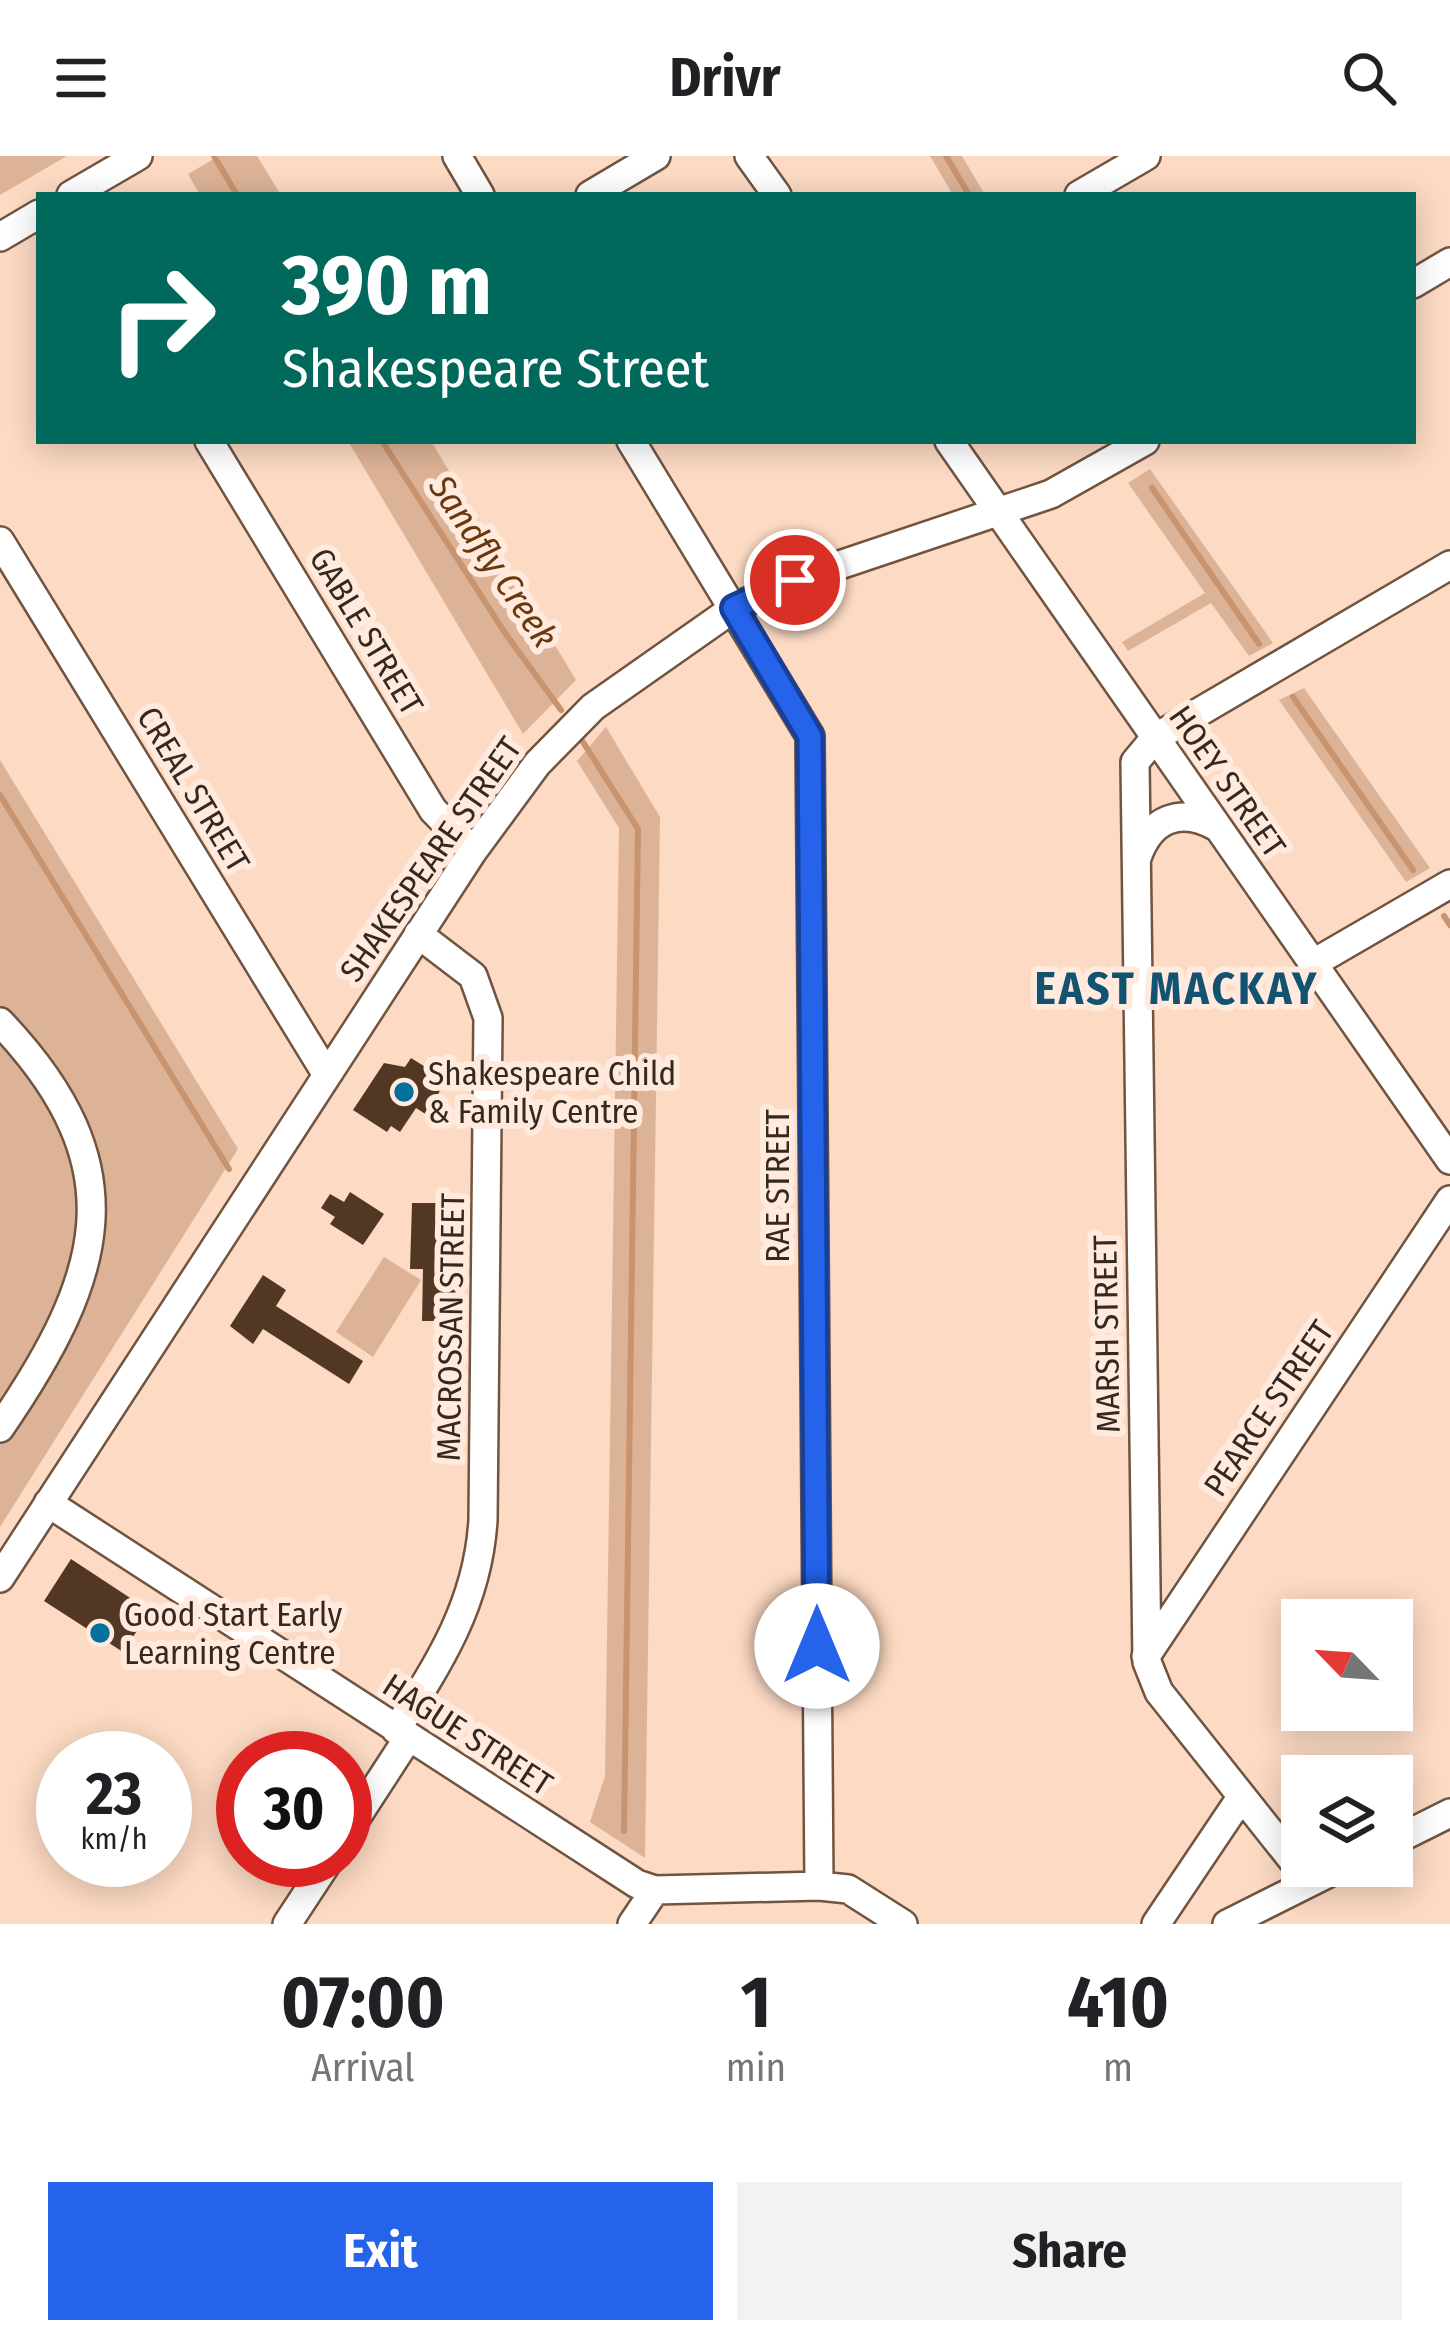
<!DOCTYPE html>
<style>
body{margin:0;font-family:"Fira Sans Condensed",sans-serif;background:#f2f2f2;color:#202124;height:100vh;display:flex;flex-direction:column;font-size:45px;white-space:nowrap}
*{box-sizing:border-box;margin:0}
p{font-size:39px;color:#757577}
.icon{flex:none;width:66px;height:66px;fill:none;stroke:currentColor;stroke-width:2;stroke-linecap:round;stroke-linejoin:round}
.map{position:relative;height:1768px;overflow:hidden}
.drawer{display:flex;flex-direction:column;background:#fff;flex:1}
.drawer>*{flex:none}
.banner{position:absolute;left:36px;top:36px;width:1380px;height:252px;border-radius:0px;box-shadow:0 6px 30px #0003;background:#00695c;color:#fff;overflow:hidden}
.needle{width:78px;rotate:295deg}
.fabs{position:absolute;left:1281px;top:1443px;display:grid;gap:24px}
.fabs a{display:grid;place-items:center;width:132px;height:132px;border-radius:0px;background:#fff;box-shadow:0 6px 30px #0003;font-size:60px}
.speed{position:absolute;left:36px;top:1575px;display:flex;gap:24px;font-size:60px;font-weight:700;text-align:center}
.speed>*{display:grid;place-content:center;width:156px;height:156px;border-radius:50%;background:#fff;box-shadow:0 6px 30px #0003;line-height:1}
.speed small{font-size:30px;font-weight:400}
.speed .limit{border:18px solid #d22;background:#fff;color:#111}
.pin{position:absolute;display:grid;place-items:center;width:102px;height:102px;color:#fff;margin:-51px;border:6px solid #fff;border-radius:50%;box-shadow:0 3px 12px #0007}
.me{position:absolute;width:132px;margin:-66px;rotate:0deg;stroke-linejoin:round;filter:drop-shadow(0 0 9px #0008)}
.turn{display:flex;align-items:center;gap:42px;height:252px;padding:0 48px;font-size:54px}
.turn .icon{width:156px;height:156px;stroke-width:2.5}
.turn b{display:block;font-size:84px;line-height:102px}
.eta{display:flex;justify-content:space-evenly;align-items:center;height:204px;text-align:center}
.eta b{font-size:72px;font-weight:700;line-height:84px}
.primary-button{display:flex;gap:24px;margin-top:auto;padding:24px 48px}
.primary-button a{flex:1;height:138px;border-radius:0px;background:#2563eb;color:#fff;font-size:48px;font-weight:700;line-height:138px;text-align:center}
.primary-button a+a{background:#f2f2f2;color:#202124}
header{display:flex;justify-content:space-between;align-items:center;height:156px;padding:0 48px;background:#fff;font-size:54px;font-weight:700}
.map>svg:first-child{display:block}
.green{fill:#ddb397}
.lines{fill:none;stroke-linecap:round;stroke-linejoin:round}
.stream{stroke:#c8936f;stroke-width:6}
.building{fill:#523725}
.minor-casing{stroke:#715440;stroke-width:32}
.minor{stroke:#fff;stroke-width:27}
.route-casing{stroke:#184099;stroke-width:30}
.route{stroke:#2563eb;stroke-width:21}
.poi-dot{fill:#04709c;stroke:#ffeadd;stroke-width:4.5}
.labels{text-anchor:middle;stroke-width:12;stroke-linejoin:round;paint-order:stroke}
.street-label{font-size:33px;fill:#34281f;stroke:#ffeadd}
.poi-label{font-size:33px;fill:#34281f;stroke:#ffeadd;text-anchor:start}
.water-label{font-size:36px;font-style:italic;fill:#6a380e;stroke:#ffeadd}
.district-label{font-size:45px;font-weight:bold;letter-spacing:3px;fill:#135372;stroke:#ffeadd}
</style>
<header><svg class="icon" aria-label="menu" viewBox="0 0 24 24"><path d="M4 6h16M4 12h16M4 18h16"/></svg>Drivr<svg class="icon" aria-label="search" viewBox="0 0 24 24"><circle cx="10" cy="10" r="6"/><path d="M15 15l6 6"/></svg></header>
<div class="map">
<svg width="1450" height="1768" viewBox="0 0 1450 1768">
<rect width="100%" height="100%" fill="#fcdac3"/>
<!-- green -->
<path class="green" d="M0,0H67L0,39Z
M219,0H257L281,39H200L188,18Z
M930,0H962L985,39H953Z
M348,285H431L576,524L523,578Z
M1150,313L1273,487L1249,500L1211,447L1128,495L1122,486L1205,437L1128,327Z
M1304,532L1430,712L1406,726L1279,544Z
M606,571L660,661L645,1702L590,1666L605,1620L619,672L577,605Z
M0,604L238,993L0,1371Z
M384,1101L421,1124L373,1201L336,1176Z"/>
<g class="lines">
<!-- stream -->
<path class="stream" d="M214,0L237,39
M946,0L969,39
M382,285L505,477L561,554
M1152,332L1259,488
M1293,541L1413,714
M583,586L638,673L624,1675
M0,639L229,1013
M1444,760L1450,769"/>
</g>
<!-- building -->
<path class="building" d="M411,902L427,912L433,903L451,914L427,959L416,952L400,976L391,970L387,976L353,954L384,907L405,911Z
M350,1036L384,1058L363,1089L330,1068L335,1061L321,1052L330,1038L344,1046Z
M412,1047H457L455,1165H422L423,1113H410Z
M263,1119L286,1134L276,1150L363,1205L349,1228L263,1173L253,1188L230,1170Z
M71,1403L150,1455L123,1496L44,1445Z"/>
<g class="lines">
<defs>
<path id="minor" d="M457,0L480,39
M749,0L777,39
M71,39L138,0
M590,39L656,0
M1079,39L1146,0
M0,81L39,58
M1413,128L1450,106
M209,285L433,654L473,695
M631,285L810,580L819,1730L848,1733L903,1768
M949,285L1450,1004
M0,385L327,919
M1137,702C1150,663 1180,650 1217,671
M1312,808L1450,728
M0,866C139,1012 103,1121 0,1272
M48,1347L637,1728L655,1734L819,1730
M0,1422L473,695L537,608L593,551L734,452L795,424L1051,338L1145,285
M1146,1500L1450,1044
M396,1574C440,1506 478,1447 483,1364L488,862L473,820L418,778
M345,1679L408,1582
M1392,1686L1450,1657
M1310,1726L1159,1536L1147,1506L1135,606L1155,582L1450,409
M287,1768L329,1704
M632,1768L655,1734
M1156,1768L1240,1643
M1227,1768L1343,1710"/>
</defs>
<!-- minor casing -->
<use href="#minor" class="minor-casing"/>
<!-- minor -->
<use href="#minor" class="minor"/>
</g>
<g class="lines">
<defs>
<path id="route" d="M795,424L734,452L810,580L817,1490"/>
</defs>
<!-- route casing -->
<use href="#route" class="route-casing"/>
<!-- route -->
<use href="#route" class="route"/>
</g>
<!-- markers -->
<g class="poi-dot">
<circle cx="404" cy="936" r="12"/>
<circle cx="100" cy="1477" r="12"/>
</g>
<g class="labels">
<!-- street labels -->
<g class="street-label">
<text transform="translate(367 475) rotate(59)" y="12">GABLE STREET</text>
<text transform="translate(1228 625) rotate(55)" y="12">HOEY STREET</text>
<text transform="translate(194 633) rotate(59)" y="12">CREAL STREET</text>
<text transform="translate(430 703) rotate(-55)" y="12">SHAKESPEARE STREET</text>
<text transform="translate(777 1030) rotate(-90)" y="12">RAE STREET</text>
<text transform="translate(450 1171) rotate(-89)" y="12">MACROSSAN STREET</text>
<text transform="translate(1106 1178) rotate(-91)" y="12">MARSH STREET</text>
<text transform="translate(1268 1252) rotate(-56)" y="12">PEARCE STREET</text>
<text transform="translate(468 1578) rotate(33)" y="12">HAGUE STREET</text>
</g>
<!-- poi labels -->
<g class="poi-label">
<text x="428" y="929">Shakespeare Child<tspan x="428" dy="38">&amp; Family Centre</tspan></text>
<text x="124" y="1470">Good Start Early<tspan x="124" dy="38">Learning Centre</tspan></text>
</g>
<!-- water labels -->
<g class="water-label">
<text transform="translate(494 405) rotate(56)" y="13">Sandfly Creek</text>
</g>
<!-- district labels -->
<g class="district-label">
<text x="1177" y="848">EAST MACKAY</text>
</g>
</g>
</svg>
<div class="fabs">
<a><svg class="needle" viewBox="-14 -14 28 28"><path d="M0-13l5 13h-10z" fill="#e53935"/><path d="M0 13l5-13h-10z" fill="#757577"/></svg></a>
<a><svg class="icon" aria-label="layers" viewBox="0 0 24 24"><path d="M12 4l9 5-9 5-9-5zM3 14l9 5 9-5"/></svg></a>
</div>
<div class="speed"><div>23<small>km/h</small></div><div class="limit">30</div></div>
<div class="pin" style="left:795px;top:424px;background:#d93025"><svg class="icon" aria-label="arrive" viewBox="0 0 24 24"><path d="M6 21V4h12l-3 4 3 4H6"/></svg></div>
<svg class="me" style="left:817px;top:1490px" viewBox="-20 -20 40 40"><circle r="19" fill="#fff"/><path d="M0-13L10 11 0 6-10 11z" fill="#2563eb"/></svg>
<div class="banner">
<div class="turn"><svg class="icon" aria-label="right" viewBox="0 0 24 24"><path d="M7 20v-9h11M14 6l5 5-5 5"/></svg><div><b>390 m</b>Shakespeare Street</div></div>
</div>
</div>
<section class="drawer">
<div class="eta">
<div><b>07:00</b><p>Arrival</p></div>
<div><b>1</b><p>min</p></div>
<div><b>410</b><p>m</p></div>
</div>
<div class="primary-button"><a>Exit</a><a>Share</a></div>
</section>
